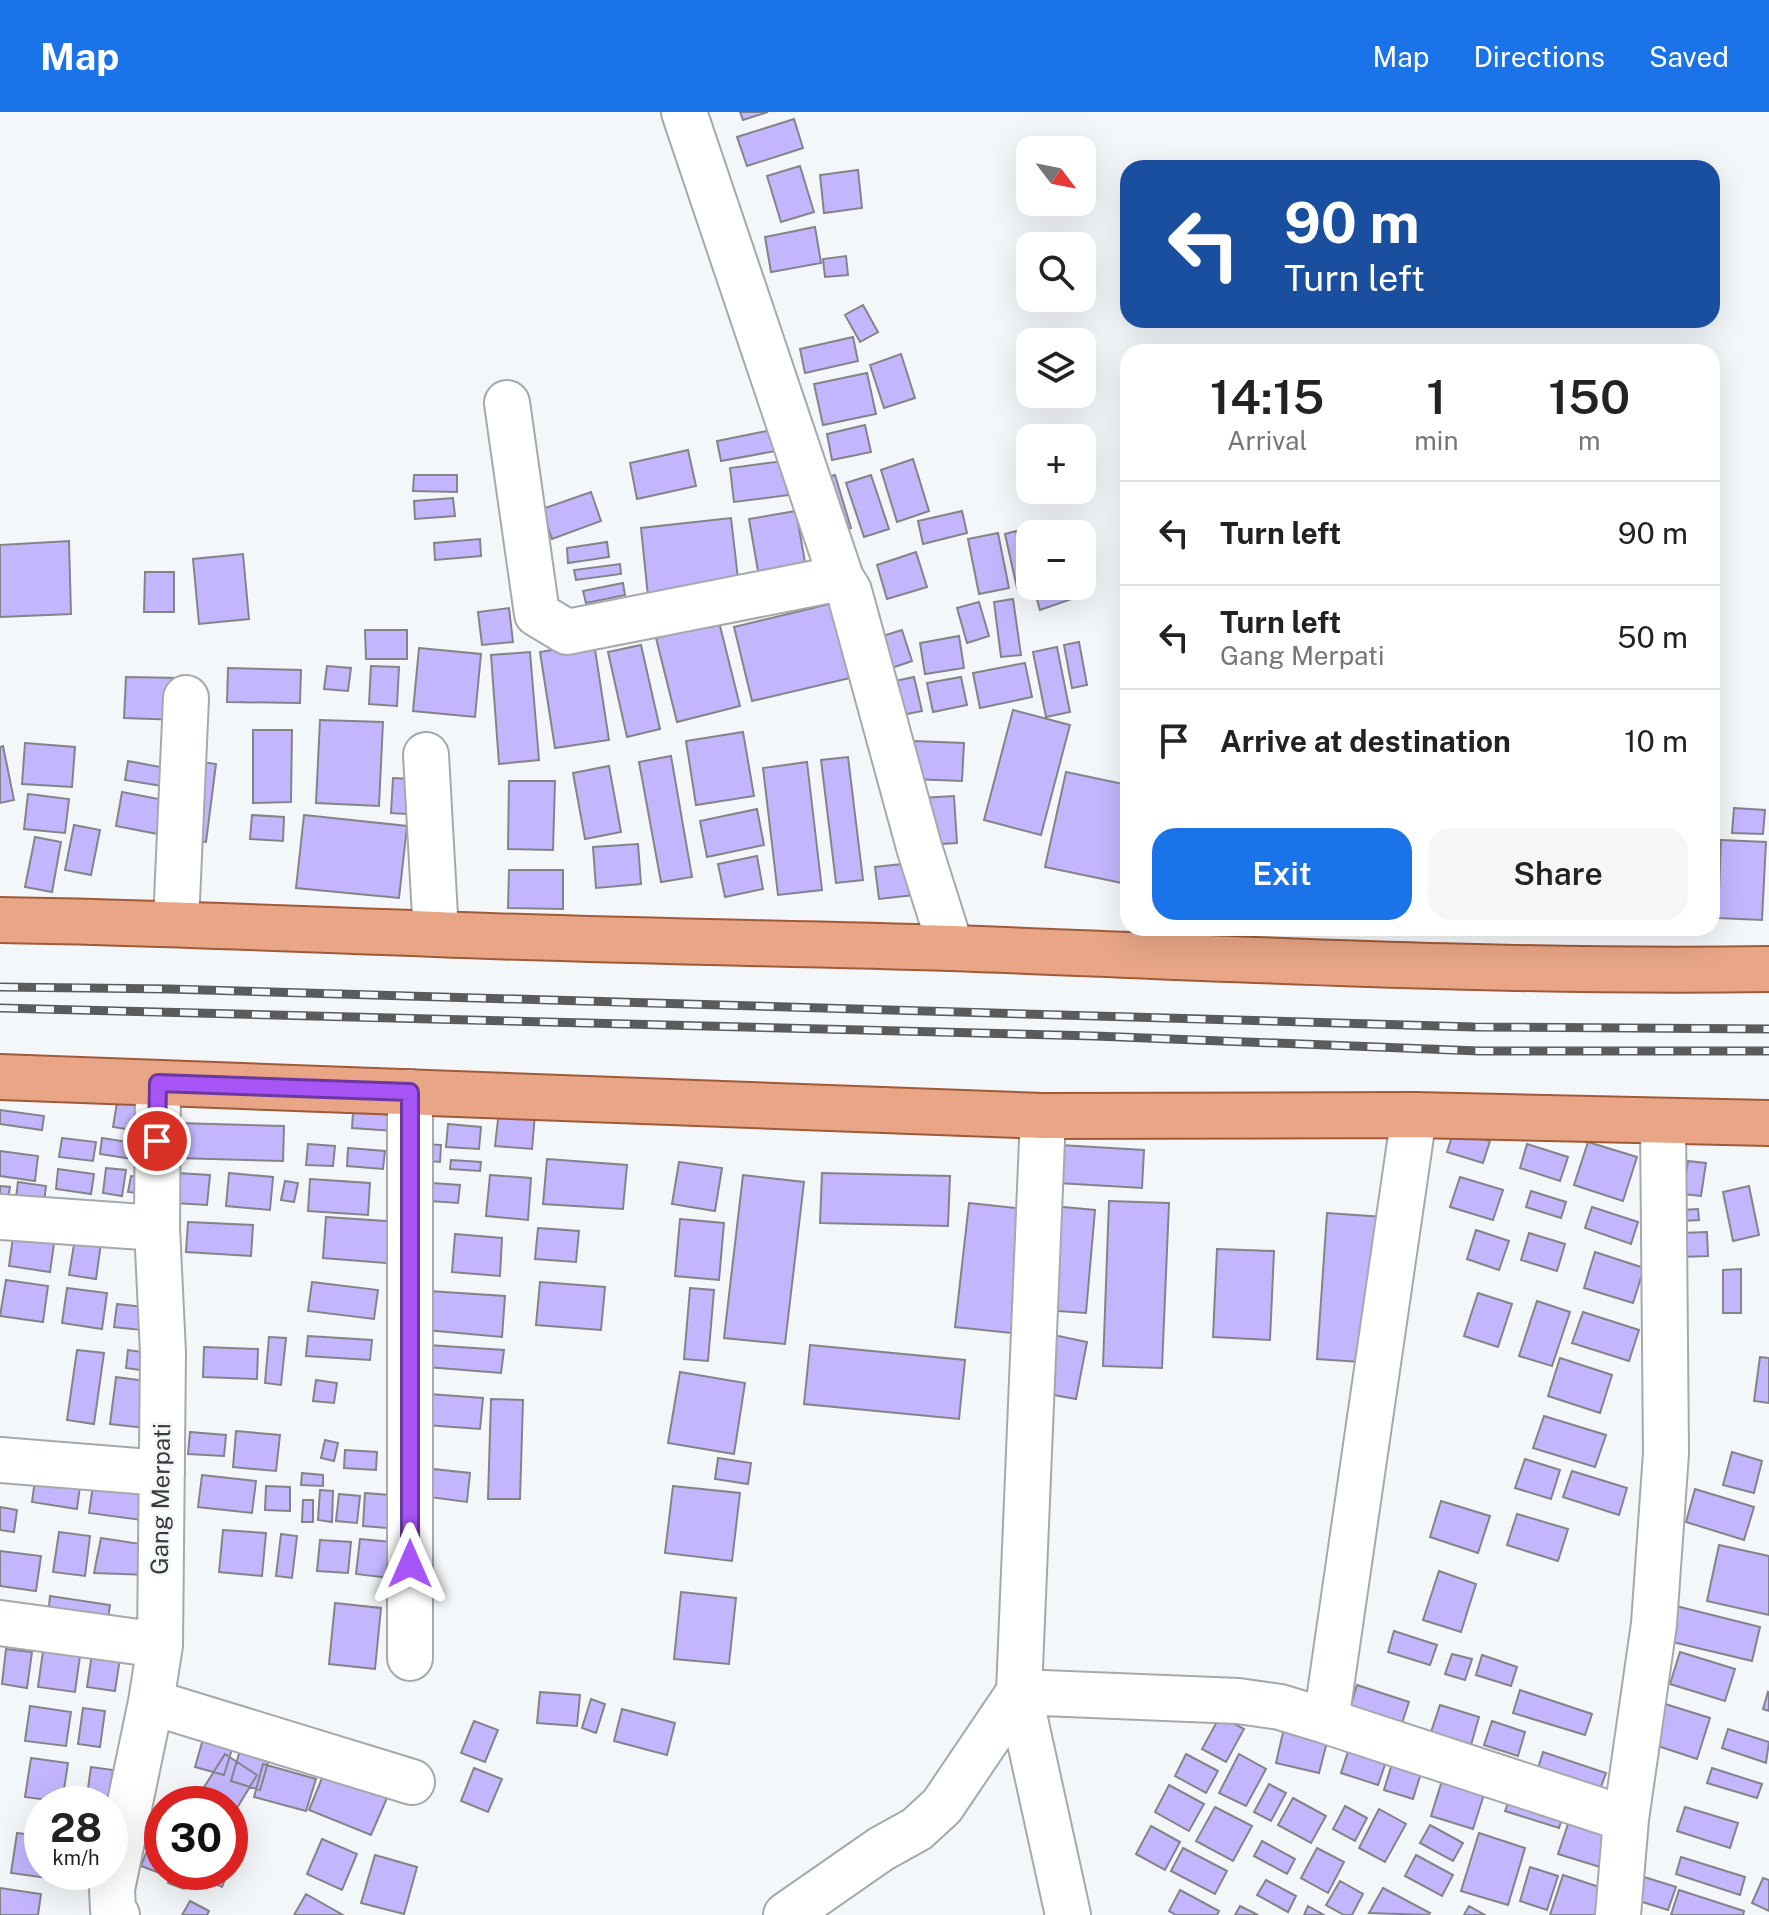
<!DOCTYPE html>
<meta charset="utf-8">
<style>
body{margin:0;font-family:"Public Sans",sans-serif;background:#f6f6f6;color:#222;height:100vh;display:flex;flex-direction:column;font-size:30px;white-space:nowrap}
*{box-sizing:border-box;margin:0}
p{font-size:26px;color:#767676}
.icon{flex:none;width:44px;height:44px;fill:none;stroke:currentColor;stroke-width:2;stroke-linecap:round;stroke-linejoin:round}
.map{position:relative;flex:1;overflow:hidden}
.side{position:absolute;left:1120px;top:232px;width:600px;height:592px;display:flex;flex-direction:column;background:#fff;border-radius:24px;box-shadow:0 8px 32px #0002}
.side>*{flex:none}
.guide{position:absolute;left:1120px;top:48px;width:600px;height:168px;border-radius:24px;box-shadow:0 8px 32px #0002;background:#1a4fa0;color:#fff;overflow:hidden}
.needle{width:52px;rotate:122deg}
.tools{position:absolute;left:1016px;top:24px;display:grid;gap:16px}
.tools a{display:grid;place-items:center;width:80px;height:80px;border-radius:16px;background:#fff;box-shadow:0 8px 32px #0002;font-size:40px}
.speed{position:absolute;left:24px;top:1674px;display:flex;gap:16px;font-size:40px;font-weight:700;text-align:center}
.speed>*{display:grid;place-content:center;width:104px;height:104px;border-radius:50%;background:#fff;box-shadow:0 8px 32px #0002;line-height:1}
.speed small{font-size:20px;font-weight:400}
.speed .limit{border:12px solid #d22;background:#fff;color:#111}
.pin{position:absolute;display:grid;place-items:center;width:68px;height:68px;color:#fff;margin:-34px;border:4px solid #fff;border-radius:50%;box-shadow:0 2px 8px #0007}
.me{position:absolute;width:88px;margin:-44px;rotate:0deg;stroke-linejoin:round;filter:drop-shadow(0 0 6px #0008)}
.turn{display:flex;align-items:center;gap:28px;height:168px;padding:0 32px;font-size:36px}
.turn .icon{width:104px;height:104px;stroke-width:2.5}
.turn b{display:block;font-size:56px;line-height:68px}
.eta{display:flex;justify-content:space-evenly;align-items:center;height:136px;text-align:center}
.eta b{font-size:48px;font-weight:600;line-height:56px}
.primary-button{display:flex;gap:16px;margin-top:auto;padding:16px 32px}
.primary-button a{flex:1;height:92px;border-radius:24px;background:#1a73e8;color:#fff;font-size:32px;font-weight:600;line-height:92px;text-align:center}
.primary-button a+a{background:#f6f6f6;color:#222}
ul{padding:0;list-style:none}
li{display:flex;align-items:center;gap:24px;height:104px;padding:0 32px;border-top:2px solid #e0e0e0}
li div{flex:1}
li b{display:block;font-size:30px}
li em{font-style:normal}
header{display:flex;align-items:center;gap:48px;box-sizing:border-box;height:112px;padding:0 40px;background:#1a73e8;color:#fff}
header strong{font-size:38px}
nav{display:flex;gap:44px;margin-inline-start:auto;font-size:28px}
.map>svg:first-child{display:block}
.building{fill:#c3b6fe;stroke:#848488;stroke-width:2}
.lines{fill:none;stroke-linecap:round;stroke-linejoin:round}
.minor-casing{stroke:#a5a9ab;stroke-width:48}
.major-casing{stroke:#a15a37;stroke-width:48}
.minor{stroke:#fff;stroke-width:44}
.major{stroke:#e8a686;stroke-width:44}
.rail-casing{stroke:#5a5b5d;stroke-width:9}
.rail{stroke:#f4f7fa;stroke-width:6;stroke-dasharray:18;stroke-linecap:butt}
.route-casing{stroke:#6d37a1;stroke-width:20}
.route{stroke:#a855f7;stroke-width:14}
.labels{text-anchor:middle;stroke-width:6;stroke-linejoin:round;paint-order:stroke}
.street-label{font-size:24px;fill:#393a3c;stroke:#f4f7fa}
</style>
<header>
<strong>Map</strong>
<nav><a>Map</a><a>Directions</a><a>Saved</a></nav>
</header>
<div class="map">
<svg width="1769" height="1803" viewBox="0 0 1769 1803">
<rect width="100%" height="100%" fill="#f4f7fa"/>
<!-- building -->
<path class="building" d="M740,0H768L743,8Z
M794,7L803,36L747,54L737,25Z
M800,54L814,100L781,110L767,64Z
M858,58L862,96L824,101L820,63Z
M815,115L821,151L771,160L765,125Z
M846,144L848,163L825,165L823,147Z
M863,193L878,220L860,230L845,203Z
M853,225L858,249L805,261L800,237Z
M901,242L915,286L884,296L870,253Z
M867,261L876,302L823,313L814,272Z
M865,313L871,340L832,348L827,322Z
M777,317L781,338L721,349L717,329Z
M688,338L696,374L637,387L630,351Z
M913,347L929,399L897,410L881,358Z
M784,349L789,383L734,390L730,356Z
M414,363H457V380L413,379Z
M835,363L851,416L837,420L821,367Z
M871,363L889,417L864,425L846,371Z
M591,380L601,409L552,427L542,397Z
M453,386L455,404L415,407L414,389Z
M796,399L806,456L759,465L749,407Z
M962,399L967,421L923,432L918,409Z
M731,406L740,484L649,494L641,416Z
M1016,419L1028,473L1017,476L1005,422Z
M998,421L1009,476L979,482L968,427Z
M480,427L481,444L435,448L434,431Z
M69,429L71,502L0,505V433Z
M607,430L609,445L568,451L567,436Z
M916,440L927,475L887,487L877,453Z
M243,442L249,507L199,512L193,447Z
M620,452L621,462L576,468L574,458Z
M145,460H174V500H144Z
M623,471L625,483L586,491L583,479Z
M1033,474H1077L1080,484L1040,498Z
M850,487L867,562L752,589L734,515Z
M1013,487L1021,543L1001,545L994,490Z
M979,490L989,524L967,531L957,496Z
M509,496L513,530L482,533L478,500Z
M719,510L740,594L677,610L656,526Z
M365,518H407V547H366Z
M902,518L912,549L880,560L870,528Z
M959,524L964,556L925,562L920,531Z
M1079,530L1087,573L1072,576L1064,533Z
M594,531L609,628L555,636L540,540Z
M641,533L660,617L627,625L608,540Z
M1057,535L1070,600L1046,605L1033,540Z
M419,536L481,542L475,605L413,599Z
M530,540L539,648L499,652L491,543Z
M1025,551L1032,585L980,596L973,561Z
M327,554L351,556L348,579L324,577Z
M371,554L399,555L397,594L369,592Z
M228,556L301,558L300,591L227,590Z
M126,565L181,566L180,608L124,606Z
M914,565L922,599L902,603L895,569Z
M961,565L967,593L933,600L927,571Z
M1013,598L1070,613L1041,723L984,708Z
M320,608L383,610L379,694L316,691Z
M253,618H292L291,690L253,691Z
M743,620L754,684L696,693L686,629Z
M913,629L964,631L962,669L911,667Z
M25,631L75,635L72,675L22,672Z
M3,634L14,688L0,691V635Z
M671,644L692,765L661,770L639,650Z
M848,645L863,768L836,771L821,648Z
M189,648L216,652L206,730L178,727Z
M128,649L171,657L168,675L125,668Z
M807,650L822,778L778,783L763,656Z
M609,654L621,720L585,727L573,661Z
M1066,660L1128,673V740L1122,771L1045,755Z
M393,666L410,667L407,702L391,701Z
M509,669H555L553,738L508,737Z
M122,680L169,689L163,723L116,714Z
M28,682L69,687L65,721L24,717Z
M954,684L957,731L924,733L921,686Z
M1734,696L1765,698L1763,722L1732,721Z
M757,697L764,733L707,745L700,709Z
M252,703L284,705L283,729L250,727Z
M304,703L407,714L399,786L296,776Z
M74,713L100,718L91,763L65,758Z
M35,725L61,730L52,780L25,775Z
M1721,728L1766,730L1762,808L1718,806Z
M638,732L641,772L596,776L593,735Z
M757,744L763,777L725,785L718,752Z
M911,751L914,783L879,787L875,755Z
M509,758H563V797L508,796Z
M118,984L151,988L146,1020L113,1015Z
M0,998L44,1004L42,1018L0,1012Z
M499,999L535,1002L532,1037L495,1034Z
M353,1000L395,1003L394,1019L352,1016Z
M178,1011L284,1014L283,1049L177,1046Z
M448,1012L481,1015L479,1037L446,1035Z
M1454,1018L1490,1029L1483,1051L1447,1040Z
M62,1026L96,1030L93,1049L59,1045Z
M102,1026L141,1032L139,1048L100,1042Z
M1588,1030L1637,1045L1623,1089L1574,1073Z
M308,1032L335,1034L333,1054L306,1053Z
M420,1032L441,1033L440,1050L419,1048Z
M1527,1032L1568,1045L1560,1069L1520,1056Z
M1060,1033L1144,1038L1142,1076L1058,1071Z
M348,1036L385,1039L383,1057L347,1054Z
M0,1039L38,1044L35,1069L0,1064Z
M547,1047L627,1053L623,1097L543,1092Z
M451,1048L481,1050L480,1059L450,1057Z
M1688,1049L1706,1051L1701,1084L1683,1082Z
M679,1050L722,1056L715,1099L672,1092Z
M106,1056L126,1058L122,1084L103,1081Z
M58,1057L94,1062L91,1082L56,1077Z
M177,1061L210,1063L207,1093L175,1091Z
M229,1061L273,1065L270,1098L226,1094Z
M822,1061L950,1064L948,1114L820,1111Z
M490,1063L531,1066L528,1108L486,1104Z
M743,1063L804,1070L785,1232L724,1226Z
M131,1064L153,1067L151,1083L128,1080Z
M1460,1065L1503,1078L1493,1108L1450,1095Z
M310,1067L370,1071L368,1103L308,1099Z
M285,1069L298,1071L294,1090L281,1088Z
M18,1070L46,1074L44,1090L16,1086Z
M417,1070L460,1073L458,1091L415,1088Z
M0,1074L10,1075L8,1086L0,1085Z
M1749,1074L1759,1123L1733,1129L1723,1080Z
M1531,1079L1566,1090L1561,1106L1526,1095Z
M1109,1089L1169,1091L1162,1256L1103,1254Z
M969,1091L1024,1097L1011,1221L955,1215Z
M1053,1094L1095,1098L1086,1201L1044,1198Z
M1592,1095L1638,1110L1631,1132L1585,1116Z
M1698,1097L1699,1108L1683,1109L1682,1098Z
M1327,1101L1384,1105L1374,1251L1317,1247Z
M326,1105L401,1110L398,1152L323,1146Z
M680,1107L724,1111L719,1168L675,1164Z
M188,1110L253,1113L251,1144L186,1140Z
M77,1114L103,1117L96,1167L69,1163Z
M538,1116L579,1119L576,1150L535,1147Z
M14,1118L55,1124L50,1160L9,1154Z
M1476,1118L1509,1129L1499,1158L1467,1147Z
M1707,1120L1708,1144L1681,1145V1121Z
M1529,1121L1565,1132L1557,1159L1521,1148Z
M455,1122L502,1126L500,1164L452,1160Z
M1217,1137L1274,1139L1270,1228L1213,1225Z
M1595,1140L1644,1156L1633,1191L1584,1176Z
M1741,1157V1201H1723V1158Z
M6,1168L48,1174L43,1210L0,1204Z
M312,1170L378,1178L374,1207L308,1199Z
M540,1170L605,1175L601,1218L536,1213Z
M67,1176L107,1181L102,1217L62,1211Z
M690,1176L714,1178L708,1249L684,1247Z
M429,1179L505,1184L502,1225L426,1218Z
M1478,1181L1512,1192L1498,1235L1464,1224Z
M1537,1189L1570,1200L1552,1254L1519,1244Z
M117,1192L144,1195L141,1218L114,1215Z
M1583,1200L1639,1218L1629,1249L1572,1231Z
M1049,1222L1087,1230L1076,1287L1037,1280Z
M308,1224L372,1228L370,1248L306,1244Z
M269,1225L286,1226L281,1273L265,1271Z
M428,1233L504,1238L501,1261L427,1255Z
M810,1233L965,1248L959,1307L804,1292Z
M204,1235L258,1237L257,1267L203,1265Z
M77,1238L104,1241L94,1312L67,1308Z
M128,1238L157,1242L154,1260L126,1256Z
M1760,1245L1769,1246V1291L1754,1289Z
M1560,1246L1612,1263L1600,1301L1548,1284Z
M680,1260L745,1271L734,1342L668,1331Z
M116,1265L161,1271L154,1317L110,1312Z
M316,1268L337,1271L334,1291L313,1289Z
M429,1282L483,1286L480,1317L426,1313Z
M491,1287L523,1288L520,1387H488Z
M1544,1304L1606,1323L1595,1355L1533,1336Z
M236,1319L280,1323L276,1359L233,1355Z
M190,1320L226,1323L224,1344L188,1342Z
M325,1328L338,1331L334,1349L321,1346Z
M345,1338L377,1340L376,1358L344,1356Z
M1732,1340L1762,1349L1754,1381L1723,1373Z
M718,1346L751,1351L748,1372L715,1367Z
M1525,1347L1560,1358L1551,1387L1515,1376Z
M424,1356L470,1361L467,1390L421,1384Z
M1572,1359L1627,1376L1619,1403L1563,1385Z
M302,1361L323,1363V1374L301,1373Z
M202,1363L256,1369L252,1401L198,1395Z
M35,1368L80,1374L77,1397L32,1390Z
M93,1373L146,1380L141,1408L89,1401Z
M266,1374L290,1375V1399L265,1398Z
M673,1374L740,1381L732,1449L665,1441Z
M1695,1377L1754,1395L1744,1428L1686,1410Z
M320,1378L333,1379L332,1410L318,1408Z
M365,1381L390,1383L387,1416L363,1414Z
M339,1382L360,1384L357,1411L336,1409Z
M303,1388H313V1410H302Z
M1441,1389L1490,1404L1478,1441L1430,1425Z
M0,1395L17,1398L14,1420L0,1418Z
M1517,1402L1568,1417L1558,1449L1507,1433Z
M223,1418L266,1421L262,1464L219,1460Z
M59,1420L90,1424L85,1464L53,1460Z
M281,1422L297,1424L292,1466L276,1464Z
M101,1426L147,1433L149,1463L94,1461Z
M360,1427L392,1430L389,1466L356,1462Z
M320,1428L351,1430L348,1461L317,1459Z
M1719,1433L1769,1444V1503L1707,1489Z
M0,1439L41,1444L36,1479L0,1474Z
M1439,1459L1476,1472L1461,1520L1423,1508Z
M681,1480L736,1486L729,1552L674,1547Z
M50,1484L110,1493L107,1513L48,1505Z
M335,1491L381,1496L375,1557L329,1552Z
M1672,1493L1760,1515L1752,1549L1664,1528Z
M1394,1519L1437,1533L1430,1553L1388,1540Z
M6,1537L32,1540L27,1576L2,1572Z
M43,1539L80,1544L75,1580L38,1575Z
M1680,1540L1735,1557L1725,1589L1670,1572Z
M92,1542L120,1546L115,1579L87,1575Z
M1452,1542L1472,1547L1465,1568L1445,1562Z
M1482,1543L1517,1555L1511,1574L1476,1563Z
M1357,1573L1409,1590L1397,1626L1346,1610Z
M1520,1578L1592,1602L1585,1623L1513,1601Z
M540,1580L580,1583L577,1614L537,1611Z
M1768,1580L1769,1581V1599L1763,1597Z
M591,1587L605,1592L596,1621L582,1616Z
M1662,1591L1710,1606L1697,1647L1649,1631Z
M1440,1593L1479,1605L1471,1633L1431,1620Z
M30,1594L71,1600L66,1634L25,1629Z
M83,1596L105,1599L100,1635L78,1632Z
M622,1597L675,1611L667,1643L614,1629Z
M1220,1604L1244,1617L1226,1650L1202,1637Z
M474,1609L498,1618L485,1650L461,1641Z
M1492,1609L1525,1620L1518,1644L1484,1633Z
M1284,1616L1328,1626L1319,1661L1276,1651Z
M1728,1617L1769,1630L1766,1651L1722,1636Z
M203,1627L232,1637L224,1663L195,1655Z
M1351,1630L1389,1641L1378,1673L1341,1661Z
M241,1635L270,1644L260,1678L231,1669Z
M1396,1638L1425,1648L1413,1687L1384,1678Z
M1543,1640L1606,1661L1598,1683L1536,1663Z
M225,1642L257,1663L234,1701L230,1698V1692H220L201,1680Z
M1186,1642L1218,1659L1206,1681L1175,1664Z
M1239,1642L1266,1657L1246,1694L1219,1681Z
M31,1646L68,1651L62,1690L25,1685Z
M263,1652L316,1667L306,1699L254,1685Z
M327,1654L390,1679L371,1723L309,1698Z
M91,1655L113,1658L107,1692L86,1691Z
M474,1656L502,1667L488,1700L461,1689Z
M1712,1656L1762,1672L1757,1686L1707,1671Z
M1444,1662L1486,1676L1473,1717L1431,1704Z
M1269,1672L1286,1681L1271,1709L1254,1700Z
M1169,1673L1204,1692L1189,1719L1155,1700Z
M1513,1678L1566,1694L1559,1716L1505,1699Z
M180,1683L201,1692H176Z
M1293,1686L1326,1704L1311,1731L1278,1713Z
M1345,1694L1367,1706L1355,1729L1333,1717Z
M1215,1695L1252,1714L1233,1749L1196,1729Z
M1685,1695L1738,1711L1730,1736L1677,1719Z
M1379,1697L1406,1712L1385,1750L1359,1736Z
M159,1708L162,1709V1762L141,1754Z
M1568,1712L1623,1729L1613,1759L1558,1742Z
M1430,1713L1463,1731L1453,1749L1420,1731Z
M1151,1714L1180,1730L1165,1758L1136,1742Z
M17,1721L42,1724V1760H48L47,1766L11,1761Z
M1479,1721L1525,1736L1508,1793L1461,1779Z
M322,1727L357,1742L342,1778L307,1762Z
M1262,1729L1295,1747L1287,1762L1254,1744Z
M1183,1736L1227,1759L1215,1782L1171,1759Z
M1317,1736L1344,1750L1328,1781L1301,1766Z
M375,1743L417,1755L404,1802L361,1791Z
M1416,1743L1453,1763L1442,1784L1405,1764Z
M1681,1745L1745,1765L1740,1783L1676,1762Z
M1530,1755L1558,1764L1547,1798L1520,1789Z
M172,1760H190L184,1777L168,1771Z
M199,1760H228L222,1775L197,1764Z
M1563,1763L1611,1779L1603,1803H1550Z
M1641,1764L1676,1775L1668,1798L1633,1787Z
M1763,1766L1769,1768V1799L1752,1791Z
M1266,1768L1296,1784L1288,1800L1257,1783Z
M1340,1769L1363,1782L1352,1803H1344L1326,1793Z
M0,1776L41,1782L38,1803H0Z
M1383,1776L1430,1801L1429,1803L1369,1801Z
M1180,1778L1219,1799L1217,1803H1176L1169,1799Z
M1679,1778L1744,1799L1743,1803H1671Z
M306,1782L343,1803H294Z
M190,1789L209,1799L207,1803H182Z
M1240,1794L1258,1803H1235Z
M1308,1794L1324,1803H1304Z
M1469,1794L1485,1803H1464Z"/>
<g class="lines">
<defs>
<path id="minor" d="M684,0L841,466L849,479L919,735L951,836
M507,291L537,502L567,520L841,466
M426,643L436,822
M176,811L186,586
M410,980V1546
M1414,1003L1326,1609L1626,1707
M1043,1004L1019,1580L1068,1803
M0,1105L157,1116
M0,1348L162,1361
M0,1511L160,1533
M151,1590L412,1670
M117,1803L113,1798L112,1777L151,1590L160,1533L163,1241L157,1116L158,971
M786,1803L881,1737L917,1717L942,1694L1019,1580L1238,1589L1280,1595L1326,1609
M1618,1803L1626,1707L1654,1512L1666,1341L1663,1011"/>
<path id="major" d="M0,808C146,810 290,817 436,822C607,829 779,831 951,836C1224,846 1496,861 1769,857
M0,965L1043,1004L1414,1003L1769,1011"/>
</defs>
<!-- minor casing -->
<use href="#minor" class="minor-casing"/>
<!-- major casing -->
<use href="#major" class="major-casing"/>
<!-- minor -->
<use href="#minor" class="minor"/>
<!-- major -->
<use href="#major" class="major"/>
<defs>
<path id="rail" d="M0,875L169,877L1474,915L1769,917
M0,896L1095,924L1479,939H1769"/>
</defs>
<!-- rail casing -->
<use href="#rail" class="rail-casing"/>
<!-- rail -->
<use href="#rail" class="rail"/>
</g>
<g class="lines">
<defs>
<path id="route" d="M157,1029L158,971L410,980V1452"/>
</defs>
<!-- route casing -->
<use href="#route" class="route-casing"/>
<!-- route -->
<use href="#route" class="route"/>
</g>
<g class="labels">
<!-- street labels -->
<g class="street-label">
<text transform="translate(161 1387) rotate(-89)" y="8">Gang Merpati</text>
</g>
</g>
</svg>
<div class="tools">
<a><svg class="needle" viewBox="-14 -14 28 28"><path d="M0-13l5 13h-10z" fill="#e53935"/><path d="M0 13l5-13h-10z" fill="#767676"/></svg></a>
<a><svg class="icon" aria-label="search" viewBox="0 0 24 24"><circle cx="10" cy="10" r="6"/><path d="M15 15l6 6"/></svg></a>
<a><svg class="icon" aria-label="layers" viewBox="0 0 24 24"><path d="M12 4l9 5-9 5-9-5zM3 14l9 5 9-5"/></svg></a>
<a>+</a>
<a>−</a>
</div>
<div class="speed"><div>28<small>km/h</small></div><div class="limit">30</div></div>
<div class="pin" style="left:157px;top:1029px;background:#d93025"><svg class="icon" aria-label="arrive" viewBox="0 0 24 24"><path d="M6 21V4h12l-3 4 3 4H6"/></svg></div>
<svg class="me" style="left:410px;top:1452px" viewBox="-20 -20 40 40"><path d="M0-17L14 15 0 8-14 15z" fill="#a855f7" stroke="#fff" stroke-width="4"/></svg>
<div class="guide">
<div class="turn"><svg class="icon" aria-label="left" viewBox="0 0 24 24"><path d="M17 20v-9H6M10 6l-5 5 5 5"/></svg><div><b>90 m</b>Turn left</div></div>
</div>
<section class="side">
<div class="eta">
<div><b>14:15</b><p>Arrival</p></div>
<div><b>1</b><p>min</p></div>
<div><b>150</b><p>m</p></div>
</div>
<ul>
<li><svg class="icon" aria-label="left" viewBox="0 0 24 24"><path d="M17 20v-9H6M10 6l-5 5 5 5"/></svg><div><b>Turn left</b></div><em>90 m</em></li>
<li><svg class="icon" aria-label="left" viewBox="0 0 24 24"><path d="M17 20v-9H6M10 6l-5 5 5 5"/></svg><div><b>Turn left</b><p>Gang Merpati</p></div><em>50 m</em></li>
<li><svg class="icon" aria-label="arrive" viewBox="0 0 24 24"><path d="M6 21V4h12l-3 4 3 4H6"/></svg><div><b>Arrive at destination</b></div><em>10 m</em></li>
</ul>
<div class="primary-button"><a>Exit</a><a>Share</a></div>
</section>
</div>
